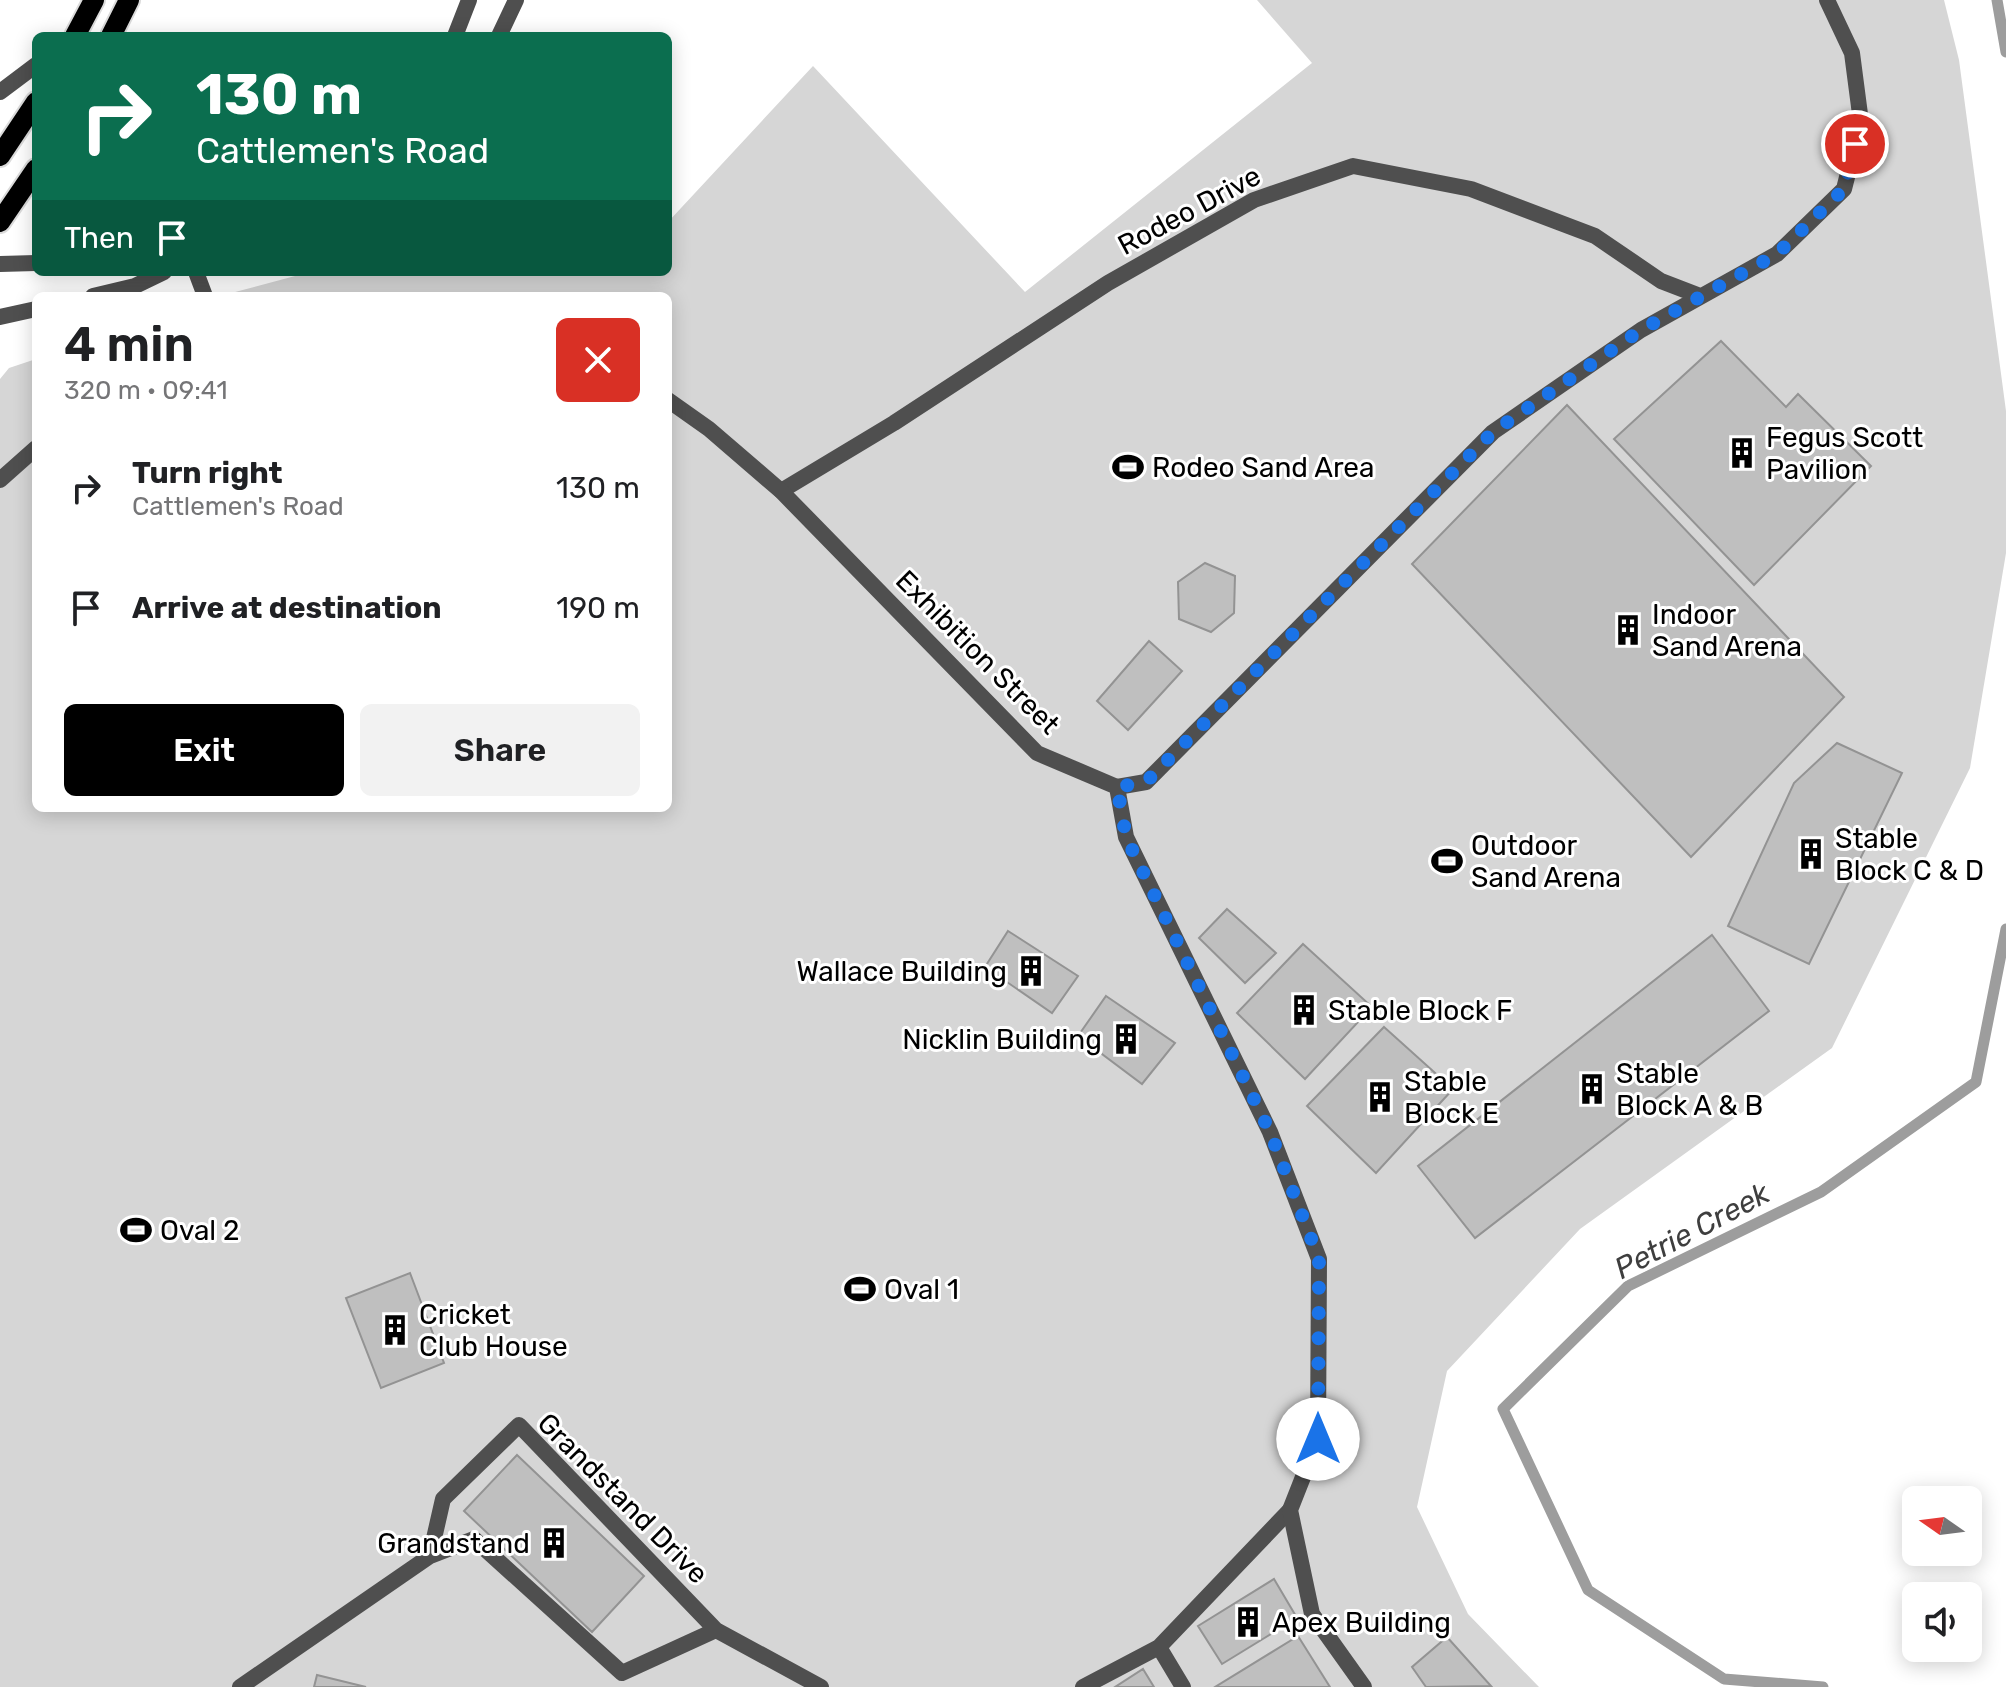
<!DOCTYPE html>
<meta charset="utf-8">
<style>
body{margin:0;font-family:Rubik,sans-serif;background:#f2f2f2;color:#202124;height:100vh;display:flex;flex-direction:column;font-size:30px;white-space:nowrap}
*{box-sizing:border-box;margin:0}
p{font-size:26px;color:#757577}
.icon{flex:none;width:44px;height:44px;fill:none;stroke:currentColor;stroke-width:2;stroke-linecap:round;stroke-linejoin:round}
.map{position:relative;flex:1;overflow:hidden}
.panel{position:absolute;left:32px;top:292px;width:640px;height:520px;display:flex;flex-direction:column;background:#fff;border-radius:12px;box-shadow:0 4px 20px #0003}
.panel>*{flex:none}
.guide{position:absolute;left:32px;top:32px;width:640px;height:244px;border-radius:12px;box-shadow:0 4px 20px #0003;background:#0b6e4f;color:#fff;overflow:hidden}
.needle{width:52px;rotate:284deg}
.controls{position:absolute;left:1902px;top:1486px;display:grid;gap:16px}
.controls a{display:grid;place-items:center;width:80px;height:80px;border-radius:12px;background:#fff;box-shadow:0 4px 20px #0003;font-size:40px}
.pin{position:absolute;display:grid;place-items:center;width:68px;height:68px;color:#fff;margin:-34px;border:4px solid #fff;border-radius:50%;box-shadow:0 2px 8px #0007}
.me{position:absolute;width:88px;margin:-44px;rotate:0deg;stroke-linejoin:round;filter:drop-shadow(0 0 6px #0008)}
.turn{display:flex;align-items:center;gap:28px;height:168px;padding:0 32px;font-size:36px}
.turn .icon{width:104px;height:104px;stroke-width:2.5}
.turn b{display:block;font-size:56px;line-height:68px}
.then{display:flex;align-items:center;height:76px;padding:0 32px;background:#0003;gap:16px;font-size:30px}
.round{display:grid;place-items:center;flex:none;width:84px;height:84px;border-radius:12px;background:#f2f2f2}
.summary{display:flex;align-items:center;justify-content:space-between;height:136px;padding:0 32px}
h1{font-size:48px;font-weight:600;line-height:60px}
.cta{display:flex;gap:16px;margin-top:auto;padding:16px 32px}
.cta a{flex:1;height:92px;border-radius:12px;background:#000;color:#fff;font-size:32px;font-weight:600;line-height:92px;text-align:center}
.cta a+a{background:#f2f2f2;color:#202124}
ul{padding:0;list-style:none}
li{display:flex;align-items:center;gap:24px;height:120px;padding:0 32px}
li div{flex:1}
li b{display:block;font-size:30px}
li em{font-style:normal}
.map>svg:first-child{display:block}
.green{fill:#d6d6d6}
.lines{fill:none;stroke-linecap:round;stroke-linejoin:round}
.stream{stroke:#9d9d9d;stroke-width:11}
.building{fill:#bfbfbf;stroke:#939393;stroke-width:2}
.primary-casing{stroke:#dbdbdb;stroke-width:24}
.service{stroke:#4f4f4f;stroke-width:16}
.minor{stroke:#4f4f4f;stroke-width:16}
.primary{stroke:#000;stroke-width:20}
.route{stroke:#1a73e8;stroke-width:14;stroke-dasharray:0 25.2}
.labels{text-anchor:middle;stroke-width:6;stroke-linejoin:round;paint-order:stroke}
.street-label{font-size:28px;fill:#000;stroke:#fff}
.poi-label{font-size:28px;fill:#000;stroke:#fff;text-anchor:start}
.water-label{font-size:30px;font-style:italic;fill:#3e3e3e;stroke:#fff}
</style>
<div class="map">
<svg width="2006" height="1687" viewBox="0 0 2006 1687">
<rect width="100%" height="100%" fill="#fff"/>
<!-- green -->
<path class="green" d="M1257,0H1944L1959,60L2006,411V553L1970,768L1832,1048L1580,1229L1447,1371L1417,1507L1468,1614L1539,1687H0V379L9,368L36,359V808H668V296H220L310,272H668V222L813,66L1025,292L1312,63Z"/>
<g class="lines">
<!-- stream -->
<path class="stream" d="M1997,0L2006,52
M1823,1687L1724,1679L1588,1590L1503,1409L1628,1286L1821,1192L1976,1082L2006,929"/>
</g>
<!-- building -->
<path class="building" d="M1721,341L1786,407L1798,394L1871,466L1754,585L1614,439Z
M1567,405L1844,697L1691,857L1412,564Z
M1205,563L1235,576L1234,613L1211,632L1179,619L1178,582Z
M1149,641L1182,671L1128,730L1097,701Z
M1837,743L1902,773L1809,964L1728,926L1794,783Z
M1227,909L1276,953L1245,983L1199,938Z
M1008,931L1078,976L1052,1013L985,967Z
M1712,935L1769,1011L1475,1238L1418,1166Z
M1303,944L1372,1007L1305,1079L1237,1013Z
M1106,996L1175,1043L1142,1084L1078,1036Z
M1384,1027L1453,1089L1376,1173L1307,1106Z
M410,1273L444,1363L381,1388L346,1298Z
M517,1455L644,1576L592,1632L464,1511Z
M1274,1579L1297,1618L1222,1664L1198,1626Z
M1298,1636L1330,1687H1215Z
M1447,1637L1491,1686L1426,1687L1412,1667Z
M1143,1669L1154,1687H1115Z
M317,1675L366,1687H314Z"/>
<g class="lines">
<defs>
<path id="primary" d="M75,36L94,0
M111,36L129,0
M0,156L36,102
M0,222L36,169"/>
</defs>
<!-- primary casing -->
<use href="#primary" class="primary-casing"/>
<!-- service -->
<path class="service" d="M455,36L469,0
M781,491L894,423L1108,283L1254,200L1353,166L1471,189L1595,236L1661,281L1700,296
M1117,787L1146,782L1493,432L1641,330L1777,254L1844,189L1861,122L1852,53L1827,0
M430,1556L474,1539L622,1673L716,1630
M1159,1647L1183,1687
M240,1687L430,1556L443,1499L519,1425L716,1630L821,1687
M1083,1687L1159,1647L1290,1510"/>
<!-- minor -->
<path class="minor" d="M499,36L516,0
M0,92L36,65
M0,264L36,263
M196,272L205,296
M93,296L135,286L164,272
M0,317L36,309
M668,400L709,429L781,491L1037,753L1117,787L1126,837L1270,1132L1319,1259L1318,1439L1290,1510L1312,1614L1364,1687
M0,480L36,448"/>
<!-- primary -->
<use href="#primary" class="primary"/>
</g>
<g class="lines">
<!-- route -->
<path class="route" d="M1318,1439L1319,1259L1270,1132L1126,837L1117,787L1146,782L1493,432L1641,330L1777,254L1844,189L1855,144"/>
</g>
<!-- icons -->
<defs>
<symbol id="building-bare" viewBox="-9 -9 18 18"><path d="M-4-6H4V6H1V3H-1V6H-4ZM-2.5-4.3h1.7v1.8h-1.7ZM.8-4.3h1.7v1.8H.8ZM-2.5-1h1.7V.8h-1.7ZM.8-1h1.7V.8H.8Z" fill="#000" stroke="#fff" stroke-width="2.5" paint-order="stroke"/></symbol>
<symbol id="stadium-bare" viewBox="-9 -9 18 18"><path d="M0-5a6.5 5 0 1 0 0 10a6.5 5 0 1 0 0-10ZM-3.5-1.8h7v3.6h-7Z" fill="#000" stroke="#fff" stroke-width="2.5" paint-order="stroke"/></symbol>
</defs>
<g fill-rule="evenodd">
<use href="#building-bare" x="1720" y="431" width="44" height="44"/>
<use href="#stadium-bare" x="1106" y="445" width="44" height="44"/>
<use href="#building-bare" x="1606" y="608" width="44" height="44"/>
<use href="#building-bare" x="1789" y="832" width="44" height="44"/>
<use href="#stadium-bare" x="1425" y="839" width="44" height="44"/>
<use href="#building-bare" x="1009" y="949" width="44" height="44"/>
<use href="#building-bare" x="1282" y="988" width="44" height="44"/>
<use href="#building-bare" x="1104" y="1017" width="44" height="44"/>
<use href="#building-bare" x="1570" y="1067" width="44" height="44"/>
<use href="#building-bare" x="1358" y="1075" width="44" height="44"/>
<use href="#stadium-bare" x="114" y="1208" width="44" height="44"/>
<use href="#stadium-bare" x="838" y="1267" width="44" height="44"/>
<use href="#building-bare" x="373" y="1308" width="44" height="44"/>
<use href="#building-bare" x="532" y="1521" width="44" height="44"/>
<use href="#building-bare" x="1226" y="1600" width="44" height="44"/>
</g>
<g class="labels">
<!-- street labels -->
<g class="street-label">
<text transform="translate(1189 210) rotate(-28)" y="10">Rodeo Drive</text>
<text transform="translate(978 652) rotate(45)" y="10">Exhibition Street</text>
<text transform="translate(623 1498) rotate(45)" y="10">Grandstand Drive</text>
</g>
<!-- poi labels -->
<g class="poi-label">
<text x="1766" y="447">Fegus Scott<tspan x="1766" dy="32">Pavilion</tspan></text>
<text x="1152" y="477">Rodeo Sand Area</text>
<text x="1652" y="624">Indoor<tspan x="1652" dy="32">Sand Arena</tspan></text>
<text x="1835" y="848">Stable<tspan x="1835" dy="32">Block C &amp; D</tspan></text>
<text x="1471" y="855">Outdoor<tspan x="1471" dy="32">Sand Arena</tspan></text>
<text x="1007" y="981" text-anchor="end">Wallace Building</text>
<text x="1328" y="1020">Stable Block F</text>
<text x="1102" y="1049" text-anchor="end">Nicklin Building</text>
<text x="1616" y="1083">Stable<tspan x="1616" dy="32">Block A &amp; B</tspan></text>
<text x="1404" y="1091">Stable<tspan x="1404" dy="32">Block E</tspan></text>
<text x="160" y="1240">Oval 2</text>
<text x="884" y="1299">Oval 1</text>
<text x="419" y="1324">Cricket<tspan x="419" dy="32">Club House</tspan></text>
<text x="530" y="1553" text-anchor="end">Grandstand</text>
<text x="1272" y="1632">Apex Building</text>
</g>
<!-- water labels -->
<g class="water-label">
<text transform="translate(1692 1231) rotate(-28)" y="10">Petrie Creek</text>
</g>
</g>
</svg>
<div class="controls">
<a><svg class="needle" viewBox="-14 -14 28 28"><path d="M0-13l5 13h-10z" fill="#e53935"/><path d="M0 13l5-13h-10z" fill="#757577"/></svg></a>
<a><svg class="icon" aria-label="sound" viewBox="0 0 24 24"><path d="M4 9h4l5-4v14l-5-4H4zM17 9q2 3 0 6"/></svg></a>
</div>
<div class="pin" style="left:1855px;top:144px;background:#d93025"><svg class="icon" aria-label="arrive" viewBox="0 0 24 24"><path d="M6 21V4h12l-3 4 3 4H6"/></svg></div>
<svg class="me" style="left:1318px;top:1439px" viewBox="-20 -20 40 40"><circle r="19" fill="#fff"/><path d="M0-13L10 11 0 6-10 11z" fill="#1a73e8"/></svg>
<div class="guide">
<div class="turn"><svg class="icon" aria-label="right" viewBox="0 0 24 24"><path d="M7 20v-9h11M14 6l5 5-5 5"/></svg><div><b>130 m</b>Cattlemen's Road</div></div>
<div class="then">Then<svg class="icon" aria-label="arrive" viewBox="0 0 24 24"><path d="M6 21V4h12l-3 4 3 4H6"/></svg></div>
</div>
<section class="panel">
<div class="summary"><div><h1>4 min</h1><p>320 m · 09:41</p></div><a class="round" style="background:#d93025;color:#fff"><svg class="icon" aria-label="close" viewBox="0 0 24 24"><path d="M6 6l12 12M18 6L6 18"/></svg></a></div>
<ul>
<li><svg class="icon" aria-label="right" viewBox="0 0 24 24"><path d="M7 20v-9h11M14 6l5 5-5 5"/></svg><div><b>Turn right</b><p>Cattlemen's Road</p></div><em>130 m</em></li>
<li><svg class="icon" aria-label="arrive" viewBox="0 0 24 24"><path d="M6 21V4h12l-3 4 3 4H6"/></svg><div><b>Arrive at destination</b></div><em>190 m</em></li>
</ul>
<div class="cta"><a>Exit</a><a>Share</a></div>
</section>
</div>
